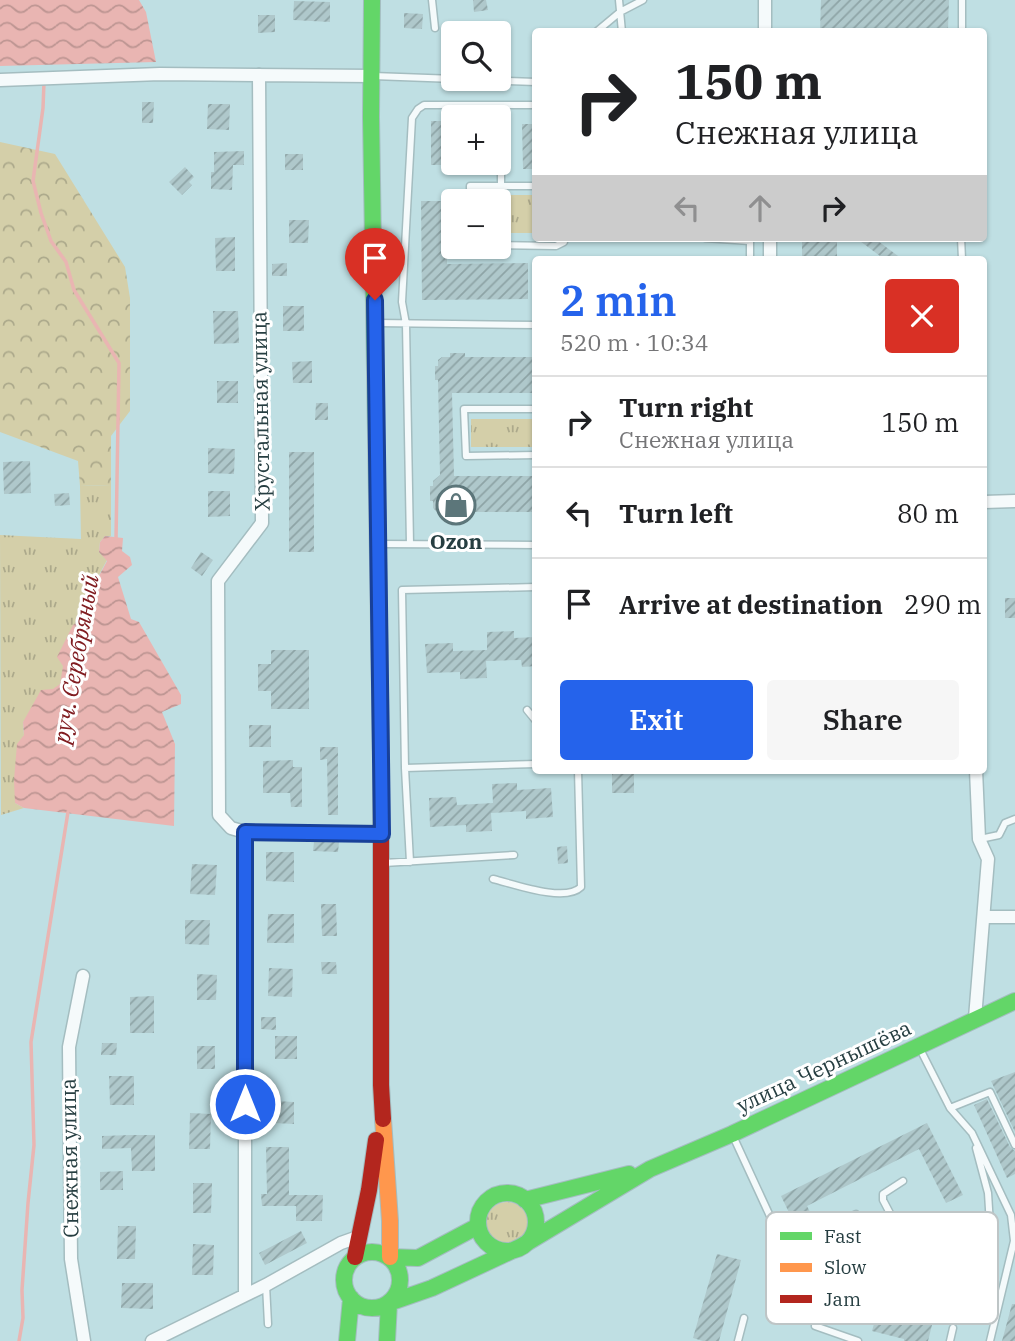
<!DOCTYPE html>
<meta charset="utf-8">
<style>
body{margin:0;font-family:"IBM Plex Serif",serif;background:#f6f6f6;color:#202124;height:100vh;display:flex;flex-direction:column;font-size:26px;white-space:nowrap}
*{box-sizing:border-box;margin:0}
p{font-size:23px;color:#757577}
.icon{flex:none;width:38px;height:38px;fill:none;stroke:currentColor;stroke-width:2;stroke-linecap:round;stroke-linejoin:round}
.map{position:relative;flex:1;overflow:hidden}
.sheet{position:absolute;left:532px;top:256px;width:455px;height:518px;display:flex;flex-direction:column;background:#fff;border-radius:7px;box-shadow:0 2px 5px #0004}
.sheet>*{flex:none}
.guide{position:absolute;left:532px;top:28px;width:455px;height:214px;border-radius:7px;box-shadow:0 2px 5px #0004;background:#fff;color:#202124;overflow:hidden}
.controls{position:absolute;left:441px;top:21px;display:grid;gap:14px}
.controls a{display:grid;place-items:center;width:70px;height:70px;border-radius:7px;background:#fff;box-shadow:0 2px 5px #0004;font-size:35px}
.pin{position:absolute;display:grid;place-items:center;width:60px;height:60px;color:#fff;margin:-72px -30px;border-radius:50% 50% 50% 0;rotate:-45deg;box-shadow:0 0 7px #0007}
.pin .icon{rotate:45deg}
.me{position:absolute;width:77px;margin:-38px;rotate:0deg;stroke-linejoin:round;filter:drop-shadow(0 0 5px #0008)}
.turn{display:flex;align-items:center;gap:24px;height:147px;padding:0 28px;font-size:32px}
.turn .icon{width:91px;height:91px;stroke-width:2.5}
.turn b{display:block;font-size:49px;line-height:60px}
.lanes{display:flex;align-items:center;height:66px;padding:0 28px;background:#0003;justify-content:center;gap:35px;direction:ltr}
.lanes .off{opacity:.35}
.round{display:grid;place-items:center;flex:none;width:74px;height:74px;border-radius:7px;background:#f6f6f6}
.headline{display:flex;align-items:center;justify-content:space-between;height:119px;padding:0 28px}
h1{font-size:42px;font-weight:600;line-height:52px;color:#2563eb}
.action{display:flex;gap:14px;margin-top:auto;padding:14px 28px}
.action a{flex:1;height:80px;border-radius:7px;background:#2563eb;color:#fff;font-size:28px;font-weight:600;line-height:80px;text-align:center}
.action a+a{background:#f6f6f6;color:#202124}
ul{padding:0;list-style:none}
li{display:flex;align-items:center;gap:21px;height:91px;padding:0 28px;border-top:2px solid #e0e0e0}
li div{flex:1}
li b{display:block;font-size:26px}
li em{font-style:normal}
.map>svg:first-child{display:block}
.grass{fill:url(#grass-tufts)}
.forest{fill:url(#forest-crowns)}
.water{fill:url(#water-waves)}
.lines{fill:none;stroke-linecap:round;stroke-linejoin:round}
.stream{stroke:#e9b5b2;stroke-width:3.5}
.building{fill:url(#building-hatch)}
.lane-casing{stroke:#a4bdc0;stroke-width:9}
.street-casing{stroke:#a4bdc0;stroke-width:15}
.fast-casing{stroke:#a4bdc0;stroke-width:18}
.slow-casing{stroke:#a4bdc0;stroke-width:18}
.jam-casing{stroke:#a4bdc0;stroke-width:18}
.lane{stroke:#f5fafb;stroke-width:6}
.street{stroke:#f5fafb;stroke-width:12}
.fast{stroke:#63d668;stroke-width:16}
.slow{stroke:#ff974d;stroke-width:16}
.jam{stroke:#b3261e;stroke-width:16}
.route-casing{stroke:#184099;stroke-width:18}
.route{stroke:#2563eb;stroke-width:12}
.labels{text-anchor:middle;stroke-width:6;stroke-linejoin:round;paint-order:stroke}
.street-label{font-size:21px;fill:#263e41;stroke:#fff}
.poi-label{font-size:21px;font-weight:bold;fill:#263e41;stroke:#fff}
.water-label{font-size:23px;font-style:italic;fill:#801c20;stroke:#fff}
.key{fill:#fff;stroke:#bec5c6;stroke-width:2}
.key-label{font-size:19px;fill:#263e41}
</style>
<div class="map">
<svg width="1015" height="1341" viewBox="0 0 1015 1341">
<defs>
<pattern id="grass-tufts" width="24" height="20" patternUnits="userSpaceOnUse" patternTransform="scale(1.75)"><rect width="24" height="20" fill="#d4cfa9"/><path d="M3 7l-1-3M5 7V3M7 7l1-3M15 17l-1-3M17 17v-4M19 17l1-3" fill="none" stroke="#aca98b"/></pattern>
<pattern id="forest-crowns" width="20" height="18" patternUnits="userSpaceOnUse" patternTransform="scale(1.75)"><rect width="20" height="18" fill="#d4cfa9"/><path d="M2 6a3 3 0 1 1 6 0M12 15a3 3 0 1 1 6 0" fill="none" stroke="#aca98b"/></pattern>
<pattern id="water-waves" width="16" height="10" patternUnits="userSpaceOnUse" patternTransform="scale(1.75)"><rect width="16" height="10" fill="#e9b5b2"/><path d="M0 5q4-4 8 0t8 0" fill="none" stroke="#bd9592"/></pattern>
<pattern id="building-hatch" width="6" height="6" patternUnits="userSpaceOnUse" patternTransform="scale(1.75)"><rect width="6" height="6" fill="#afc8cb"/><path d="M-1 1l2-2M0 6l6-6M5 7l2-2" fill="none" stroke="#8ea4a6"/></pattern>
</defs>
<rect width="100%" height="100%" fill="#bfdfe3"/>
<!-- grass -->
<path class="grass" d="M485,195H535V233H499V201H485Z
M471,419H535V447H471Z
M111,485V536H105L100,542L99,552L107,560L87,597L88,608L63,666V675L60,684L23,722L24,735L15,803L24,808L1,815L0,535L81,539L80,486Z
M486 1223a21 21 0 1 1 42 0a21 21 0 1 1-42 0Z"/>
<!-- forest -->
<path class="forest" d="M0,142L55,154L125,267L130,298V411L111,436V485L80,486L78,461L0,432Z"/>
<!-- water -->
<path class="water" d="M0,0H139L146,12L156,62L0,66Z
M105,536L123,538L122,551L130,557L132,565L118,577L131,619L139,622L181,695V704L162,712L175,744L174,826L24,808L15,803L14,780L17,744L24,735L23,722L41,690L53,689L60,684L63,666L57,657L73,625L82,619V613L88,608L87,598L107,561L99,552L100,542Z"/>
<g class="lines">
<!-- stream -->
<path class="stream" d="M44,82L43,108L33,181L41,213L51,241L66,262L74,290L119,363L116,539
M19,1341L23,1318L22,1290L28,1203L34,1145L31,1042L68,812"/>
</g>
<!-- building -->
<path class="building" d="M473,0H486L488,10L474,12Z
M821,0H949L948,29L853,28V32H820Z
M294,1L330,2V22L293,20Z
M404,13L423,14L422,29L404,28Z
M258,15H275V32L258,33Z
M142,102H154L153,123H142Z
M208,104H230L229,130L207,129Z
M431,121H453V165H431Z
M522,124H536V169H523Z
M244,151V165H233L232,190L211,189V172H214V152Z
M285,154H303V170H285Z
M185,167L194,177L189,182L192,185L182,195L169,182Z
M421,201H447V264L528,263V299L422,300Z
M289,220H309L308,243H289Z
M235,237V271H216L215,238Z
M802,238H837V256H833V259H802Z
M856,238H874L902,259H884Z
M287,263V276H272V264Z
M283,306H304V331H283Z
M213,311H238L239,343L214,344Z
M450,353H465V357H536V393H452L454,476H536V512H437L433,508V501H430V486H433V481L440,475L438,380H435V366H438V360L442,357H450Z
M312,361V383H293L292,362Z
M217,381H238V403H217Z
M316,403H328V420H315Z
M208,448L235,449L234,474L208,473Z
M289,452H314V552H289Z
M30,461L31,493L4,494L3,462Z
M208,491H230V516L208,517Z
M69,493L70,505L55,506L54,494Z
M201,552L213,560L202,576L191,568Z
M1005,598H1015V618H1005Z
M514,631V638L536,637V666L522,667L521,660L486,661L487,678L460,679V672L427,673L425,644L453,643V651L487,650V632Z
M271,650H309V709H271V691H258V664H271Z
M249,725H271V747H249Z
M320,747H338V815H328L327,759L320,760Z
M293,760V767H302V807H291L290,793H263V761Z
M612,770H634V793H612Z
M517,783V790L551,788L553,817L526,819V811L491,813L492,831L466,832V825L430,827L429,798L456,797L457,805L493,803L492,784Z
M314,842H339L338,852L313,851Z
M567,846L568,863L558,864L557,847Z
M266,852H294V882L266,881Z
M192,864L217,865L215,895L190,894Z
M321,904H336L337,936H322Z
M268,914H294V943H267Z
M185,920H210L209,945L185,944Z
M321,962H336L337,974H322Z
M269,968L293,969L292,997L268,996Z
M197,974L217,975L216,1000H197Z
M154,996V1033H130V997Z
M261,1017H276V1030L261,1029Z
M275,1036H297V1059H275Z
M102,1043H117L116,1055H101Z
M197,1046H215V1069H197Z
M1015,1072V1132L991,1081Z
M109,1076H134V1105H110Z
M987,1099L1010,1147L1015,1151V1174L1007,1178L974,1105Z
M275,1101L294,1102V1124L274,1123Z
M190,1113L211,1114L210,1149H189Z
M927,1123L963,1195L946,1203L919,1149L807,1206L813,1218L796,1227L781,1196Z
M131,1135H155V1171H132L131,1148L102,1149V1136Z
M266,1147H289V1195H323L322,1221H296V1206H262L261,1194H267Z
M123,1171V1190H100V1172Z
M193,1183H212L211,1213H193Z
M118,1226H136L135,1259H117Z
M301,1231L307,1243L265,1265L259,1253Z
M193,1244L214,1245L213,1275H192Z
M717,1254L741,1260L719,1341H703L693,1338Z
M804,1275L814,1278V1275L834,1280L831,1291L865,1299L867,1294L886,1299L884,1309L933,1321L928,1341H904V1339L872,1331L875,1320L840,1311L839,1316L821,1311L823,1300L800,1294Z
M122,1283H153V1309L121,1308Z
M1012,1304H1015V1341H1002Z"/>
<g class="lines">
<defs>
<path id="lane" d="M432,0L435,28
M619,0L622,32
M596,32L620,12L643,0
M962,32V0
M373,76L536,82
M501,185V105
M470,201V186H536
M705,238L750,241
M961,238L962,259
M499,245L556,246L564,242V238
M750,259V240
M378,323L536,325
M536,409H464L466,456L536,455
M380,544L536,545
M410,544L406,324L402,302L412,118L418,109L424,105H536
M527,710L536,721
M405,768L536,764
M980,839L999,835L1005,823L1015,819
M410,862L405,768L402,590L536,587
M384,863L514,855
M493,879C514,884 565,903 581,887L578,770
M919,1047L950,1108L972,1133L1011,1215L1014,1241L990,1341
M950,1108L990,1092L1015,1145
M733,1136L781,1240L793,1244L856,1214
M976,1148L988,1193L990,1225L977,1272
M903,1181L883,1194V1200L922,1274L937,1286L994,1321
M266,1285L268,1324
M815,1326L858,1341
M738,1341L744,1318
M950,1341L953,1328"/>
<path id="street" d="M765,0V32
M259,75L262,523L218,581L219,815L231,828L245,832L382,834
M0,80L160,74L372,76
M770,259V238
M984,502L1015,501
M245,832V1295
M984,917H1015
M83,976L69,1047L71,1259L84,1341
M975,1018L988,859L979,839L976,770
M152,1341L266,1285L341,1243L355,1238"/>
<path id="fast" d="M372,0L371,117L381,752
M478 1222a29 29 0 1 1 58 0a29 29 0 1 1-58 0Z
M525,1200L629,1174
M344 1280a28 28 0 1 1 56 0a28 28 0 1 1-56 0Z
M390,1257L418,1258L478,1226
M389,1303L432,1288L520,1247L650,1169L732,1134L1015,1001
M347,1341L351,1298
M387,1341L389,1303"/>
<path id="slow" d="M383,1119L390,1221V1257"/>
<path id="jam" d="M381,752V1085L383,1119
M355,1257L369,1190L376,1140"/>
</defs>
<!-- lane casing -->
<use href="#lane" class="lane-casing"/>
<!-- street casing -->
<use href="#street" class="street-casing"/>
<!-- fast casing -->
<use href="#fast" class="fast-casing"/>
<!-- slow casing -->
<use href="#slow" class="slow-casing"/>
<!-- jam casing -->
<use href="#jam" class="jam-casing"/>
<!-- lane -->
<use href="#lane" class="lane"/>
<!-- street -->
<use href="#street" class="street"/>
<!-- fast -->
<use href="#fast" class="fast"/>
<!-- slow -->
<use href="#slow" class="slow"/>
<!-- jam -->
<use href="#jam" class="jam"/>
</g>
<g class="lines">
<defs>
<path id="route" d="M245,1104V832L382,834L375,300"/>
</defs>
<!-- route casing -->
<use href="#route" class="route-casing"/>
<!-- route -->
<use href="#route" class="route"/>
</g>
<!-- icons -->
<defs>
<symbol id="shop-ring" viewBox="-11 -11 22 22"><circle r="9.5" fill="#fff" stroke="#5c767a" stroke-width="1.5"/><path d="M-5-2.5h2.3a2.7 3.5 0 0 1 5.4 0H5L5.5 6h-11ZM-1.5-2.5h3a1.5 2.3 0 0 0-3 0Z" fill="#5c767a"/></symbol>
</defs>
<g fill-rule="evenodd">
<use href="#shop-ring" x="434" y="483" width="44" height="44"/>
</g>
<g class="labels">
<!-- street labels -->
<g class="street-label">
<text transform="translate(261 411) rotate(-91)" y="7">Хрустальная улица</text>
<text transform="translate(824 1067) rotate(-25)" y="7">улица Чернышёва</text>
<text transform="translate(70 1158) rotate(-91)" y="7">Снежная улица</text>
</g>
<!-- poi labels -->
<g class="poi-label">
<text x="456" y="549">Ozon</text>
</g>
<!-- water labels -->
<g class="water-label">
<text transform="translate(76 659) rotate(-80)" y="8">руч. Серебряный</text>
</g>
</g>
<!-- legend -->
<rect x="766" y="1212" width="232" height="112" rx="10" class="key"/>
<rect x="780" y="1232" width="32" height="8" fill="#63d668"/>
<rect x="780" y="1263" width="32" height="9" fill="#ff974d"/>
<rect x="780" y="1295" width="32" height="8" fill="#b3261e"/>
<g class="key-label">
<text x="824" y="1243">Fast</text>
<text x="824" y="1274">Slow</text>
<text x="824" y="1306">Jam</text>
</g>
</svg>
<div class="controls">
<a><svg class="icon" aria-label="search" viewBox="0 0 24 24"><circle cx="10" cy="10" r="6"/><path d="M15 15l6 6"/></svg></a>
<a>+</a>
<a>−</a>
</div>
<div class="pin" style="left:375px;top:300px;background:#d93025"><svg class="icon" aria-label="arrive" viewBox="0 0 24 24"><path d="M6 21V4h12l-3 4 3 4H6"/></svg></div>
<svg class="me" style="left:245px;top:1104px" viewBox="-20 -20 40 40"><circle r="17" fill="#2563eb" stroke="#fff" stroke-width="3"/><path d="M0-11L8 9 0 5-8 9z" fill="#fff"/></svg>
<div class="guide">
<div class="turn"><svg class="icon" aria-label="right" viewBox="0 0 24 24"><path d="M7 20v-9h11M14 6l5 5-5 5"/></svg><div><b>150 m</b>Снежная улица</div></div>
<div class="lanes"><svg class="icon off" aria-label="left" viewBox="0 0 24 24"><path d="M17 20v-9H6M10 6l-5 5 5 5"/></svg><svg class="icon off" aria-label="ahead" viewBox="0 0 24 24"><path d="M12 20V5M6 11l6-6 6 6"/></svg><svg class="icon" aria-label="right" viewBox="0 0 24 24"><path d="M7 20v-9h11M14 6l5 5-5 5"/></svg></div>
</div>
<section class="sheet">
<div class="headline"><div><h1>2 min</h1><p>520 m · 10:34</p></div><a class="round" style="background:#d93025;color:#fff"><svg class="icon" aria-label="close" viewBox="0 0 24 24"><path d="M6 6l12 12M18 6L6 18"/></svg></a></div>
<ul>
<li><svg class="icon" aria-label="right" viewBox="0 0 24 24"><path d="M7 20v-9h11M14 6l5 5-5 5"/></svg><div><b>Turn right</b><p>Снежная улица</p></div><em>150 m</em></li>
<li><svg class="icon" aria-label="left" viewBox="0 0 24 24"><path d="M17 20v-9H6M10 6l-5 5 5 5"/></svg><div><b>Turn left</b></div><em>80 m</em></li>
<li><svg class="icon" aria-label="arrive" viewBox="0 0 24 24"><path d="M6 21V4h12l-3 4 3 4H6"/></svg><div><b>Arrive at destination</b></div><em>290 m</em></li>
</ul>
<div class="action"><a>Exit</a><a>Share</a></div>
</section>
</div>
